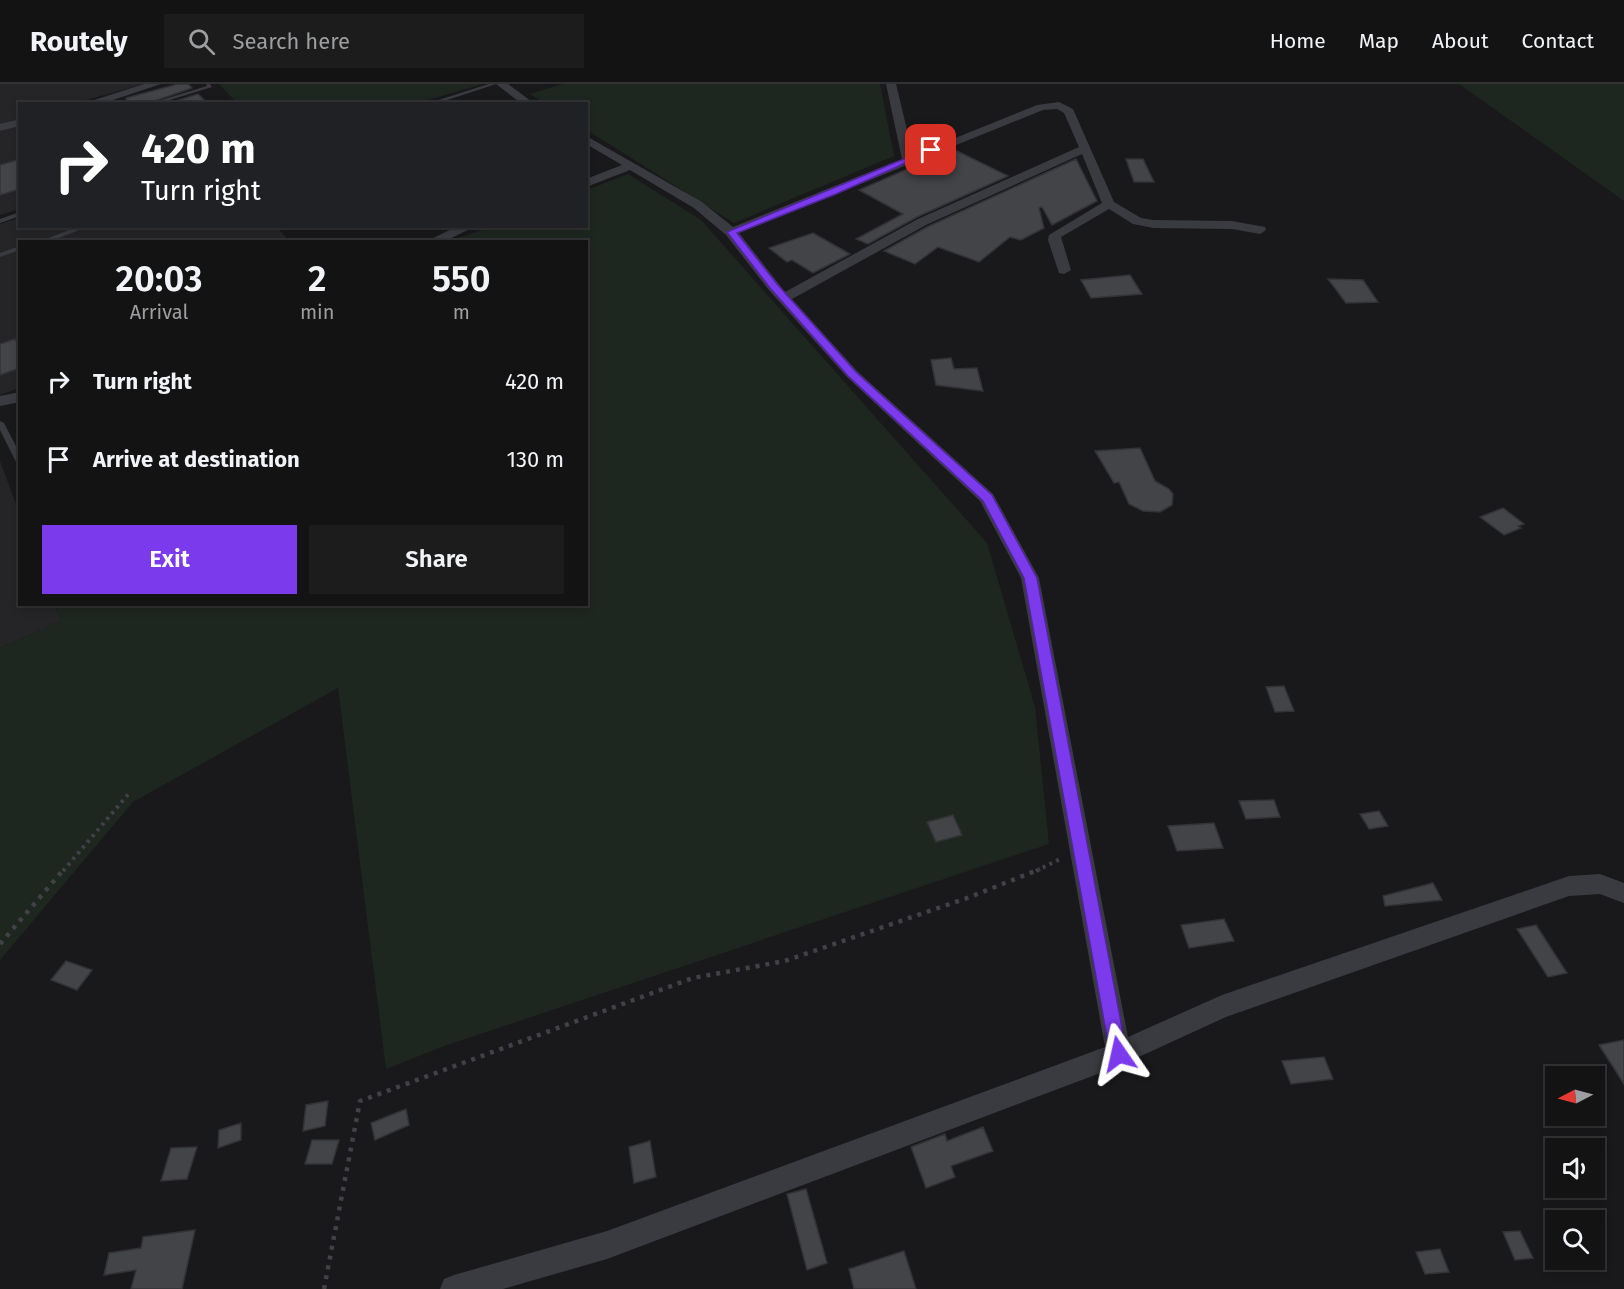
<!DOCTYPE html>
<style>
body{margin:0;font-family:"Fira Sans",sans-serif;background:#1c1c1d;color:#f1f3f6;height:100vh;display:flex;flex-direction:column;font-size:22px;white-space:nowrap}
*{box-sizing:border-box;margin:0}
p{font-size:20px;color:#9d9ea0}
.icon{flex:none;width:33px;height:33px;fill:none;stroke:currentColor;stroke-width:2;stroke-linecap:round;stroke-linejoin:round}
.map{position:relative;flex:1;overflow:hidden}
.side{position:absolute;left:18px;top:156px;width:570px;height:366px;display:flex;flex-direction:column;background:#131314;border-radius:0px;box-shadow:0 3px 9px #0003,0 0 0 2px #323234}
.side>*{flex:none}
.top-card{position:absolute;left:18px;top:18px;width:570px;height:126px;border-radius:0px;box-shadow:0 3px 9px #0003,0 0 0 2px #323234;background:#202124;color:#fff;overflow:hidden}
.needle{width:39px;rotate:264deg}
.tools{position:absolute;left:1545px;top:982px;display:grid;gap:12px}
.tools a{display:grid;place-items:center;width:60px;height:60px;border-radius:0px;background:#131314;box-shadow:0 3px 9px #0003,0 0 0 2px #323234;font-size:30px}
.pin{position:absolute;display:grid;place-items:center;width:51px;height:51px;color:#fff;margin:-26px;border-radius:12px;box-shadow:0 3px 9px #0006}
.me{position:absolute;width:66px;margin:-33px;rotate:349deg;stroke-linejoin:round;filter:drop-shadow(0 0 4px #0008)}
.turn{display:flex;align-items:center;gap:21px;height:126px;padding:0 24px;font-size:27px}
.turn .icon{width:78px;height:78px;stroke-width:2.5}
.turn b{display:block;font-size:42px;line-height:51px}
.eta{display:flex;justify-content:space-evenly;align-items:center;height:102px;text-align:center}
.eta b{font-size:36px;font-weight:600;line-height:42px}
.cta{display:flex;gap:12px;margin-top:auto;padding:12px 24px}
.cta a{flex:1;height:69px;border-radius:0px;background:#7c3aed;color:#fff;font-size:24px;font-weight:600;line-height:69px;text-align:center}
.cta a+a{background:#1c1c1d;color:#f1f3f6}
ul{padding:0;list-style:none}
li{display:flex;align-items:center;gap:18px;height:78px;padding:0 24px}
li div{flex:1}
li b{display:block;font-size:22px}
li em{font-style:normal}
header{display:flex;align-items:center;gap:36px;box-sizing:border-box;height:84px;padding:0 30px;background:#131314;border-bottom:2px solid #323234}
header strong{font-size:28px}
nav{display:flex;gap:33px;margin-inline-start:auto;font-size:21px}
.search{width:420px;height:54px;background:#1c1c1d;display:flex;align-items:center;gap:15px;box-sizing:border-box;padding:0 21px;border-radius:0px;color:#9d9ea0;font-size:22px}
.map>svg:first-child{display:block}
.built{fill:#252528}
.green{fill:#1e271f}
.building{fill:#434448;stroke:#333337;stroke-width:1.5}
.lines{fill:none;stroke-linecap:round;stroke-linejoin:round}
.path-far1{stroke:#404247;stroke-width:4;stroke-dasharray:3 4.5;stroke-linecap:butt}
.path{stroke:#404247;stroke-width:4.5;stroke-dasharray:4 6;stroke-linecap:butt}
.lane{fill:#3a3b40;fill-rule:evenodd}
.street{fill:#3a3b40;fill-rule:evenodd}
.route{fill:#7c3aed;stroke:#51269a;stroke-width:1.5}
</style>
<header>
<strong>Routely</strong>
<div class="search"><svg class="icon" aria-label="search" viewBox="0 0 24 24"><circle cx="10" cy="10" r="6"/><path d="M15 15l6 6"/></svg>Search here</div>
<nav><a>Home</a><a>Map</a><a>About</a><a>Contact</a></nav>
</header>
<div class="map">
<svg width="1624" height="1205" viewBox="0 0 1624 1205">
<rect width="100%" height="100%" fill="#19191b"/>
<!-- built -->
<path class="built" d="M0,0H144L75,19L20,20L19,35L0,41Z
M18,42L19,125L0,131V47Z
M19,134L20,142L277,143L289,157L20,158L19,304L0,311V140Z
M0,377L19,428L20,520L55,521L61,537L0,564Z"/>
<!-- green -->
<path class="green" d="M219,0H483L417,19L238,20Z
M563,0H880L894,72L734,139L587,46L586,20L544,19L530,10Z
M1459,0H1624V117Z
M628,90L701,136L987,459L1035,623L1049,760L444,962L386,985L338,604L133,718L0,876V564L61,537L55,521L586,520V158L450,157L490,143L586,142L587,106Z"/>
<!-- building -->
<path class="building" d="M178,0H188L192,4L146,20H127L126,14Z
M198,10L208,20H166Z
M953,65L1008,92L917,133L868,160L856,155L903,130L859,106Z
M20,75V105L0,111V81Z
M1076,75L1097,117L1052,141L1042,123L1039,124L1044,144L1021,156L1010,153L979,178L938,163L915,180L884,167L927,143Z
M1126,75H1143L1154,98H1134Z
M813,149L850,170L813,189L792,176L787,178L769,164Z
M1130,191L1142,210L1091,214L1081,196Z
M1328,195L1363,196L1378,218L1346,219Z
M15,255L20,263V284L0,291V260Z
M951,274L954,285L977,284L983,307L936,301L931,276Z
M1140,364L1155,397L1169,405L1173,410L1172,421L1160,428L1143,427L1129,420L1119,398L1114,399L1095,367Z
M1503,424L1524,440L1518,442L1521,444L1504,451L1480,433Z
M1284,602L1294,627L1275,628L1266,603Z
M1274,716L1280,733L1246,735L1239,717Z
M1379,727L1388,742L1369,745L1360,730Z
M953,731L962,751L936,758L927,738Z
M1214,739L1223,764L1177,767L1168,742Z
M1433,799L1442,816L1385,822L1383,812Z
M1224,835L1234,857L1189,864L1181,841Z
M1536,841L1567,889L1548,893L1517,845Z
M66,877L92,886L77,906L51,896Z
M1624,956V1000L1599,961Z
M1324,973L1333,995L1291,1000L1282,977Z
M328,1017L325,1042L303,1047L306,1021Z
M406,1025L409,1041L375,1056L371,1039Z
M241,1039V1056L218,1064L219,1046Z
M983,1043L993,1067L951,1082L955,1093L926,1104L911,1063L945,1050L947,1057Z
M312,1056H339L332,1080H305Z
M650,1057L656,1093L634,1099L629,1063Z
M197,1063L187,1095L161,1097L171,1064Z
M806,1105L827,1179L807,1186L787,1110Z
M195,1146L182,1205H131L136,1186L104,1191L109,1169L141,1164L143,1153Z
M1520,1147L1533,1174L1515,1176L1503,1148Z
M1440,1165L1449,1188L1425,1190L1416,1168Z
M904,1167L916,1205H854L849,1185Z"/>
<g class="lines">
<!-- path-far1 -->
<path class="path-far1" d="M63,787L131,707
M1036,787L1062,774"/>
<!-- path -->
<path class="path" d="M0,860L64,785
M324,1205L360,1017L693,894L785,877L970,813L1040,785"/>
<!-- lane -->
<path class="lane" d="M206,0H210L212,3L157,20H148L207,2Z
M489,0H496L435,20H426Z
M20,128V132L0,139V135Z
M80,142H90L48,158H38Z
M20,162V166L0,173V169Z
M0,337L4,339L20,370V380L16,378L0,346Z"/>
<!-- street -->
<path class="street" d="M144,0H161L101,20H82Z
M496,0H508L535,20H522Z
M886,0H896L913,71L1037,21L1059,18L1073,25L1114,118L1141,134L1153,136L1232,137L1265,143L1266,146L1260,150L1232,145L1153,144L1133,140L1109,125L1061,153L1071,186L1064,190L1059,189L1048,156L1049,151L1102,119L1082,70L926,141L792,215L857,287L993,410L1039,494L1128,953L1222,911L1569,792L1600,790L1624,799V819L1600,810L1569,812L1226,933L1119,982L607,1175L503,1205H440L444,1195L454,1191L607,1147L1105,963L1021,494L980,417L847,293L768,205L726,151L694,124L630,86L586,103V95L622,81L586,60V52L702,118L733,143L902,75ZM1057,25L1064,29L1079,63L918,135L785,208L739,149L1043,26Z
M20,35V42L0,47V40Z
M458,142H476L443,158H425Z
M20,308V318L0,322V312Z"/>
</g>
<!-- route -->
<path class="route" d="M928,65L935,66L836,110L737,149L777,200L856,288L992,411L1037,494L1127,970L1125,976L1119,979L1113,976L1110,970L1024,494L983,417L848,292L770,204L727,148Z"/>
</svg>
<div class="tools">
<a><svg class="needle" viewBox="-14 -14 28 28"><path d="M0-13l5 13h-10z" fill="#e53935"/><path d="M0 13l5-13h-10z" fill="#9d9ea0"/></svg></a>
<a><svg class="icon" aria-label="sound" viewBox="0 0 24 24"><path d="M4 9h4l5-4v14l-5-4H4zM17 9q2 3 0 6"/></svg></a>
<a><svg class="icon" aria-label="search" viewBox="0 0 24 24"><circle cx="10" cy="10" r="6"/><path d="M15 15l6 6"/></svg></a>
</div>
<div class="pin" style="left:931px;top:66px;background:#d93025"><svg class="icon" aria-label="arrive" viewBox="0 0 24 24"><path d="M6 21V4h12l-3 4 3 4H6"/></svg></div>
<svg class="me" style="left:1119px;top:970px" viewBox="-20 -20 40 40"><path d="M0-17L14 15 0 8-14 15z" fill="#7c3aed" stroke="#fff" stroke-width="4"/></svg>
<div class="top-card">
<div class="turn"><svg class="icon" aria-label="right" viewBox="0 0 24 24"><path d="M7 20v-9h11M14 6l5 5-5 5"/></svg><div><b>420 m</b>Turn right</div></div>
</div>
<section class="side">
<div class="eta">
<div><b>20:03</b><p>Arrival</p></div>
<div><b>2</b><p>min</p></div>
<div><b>550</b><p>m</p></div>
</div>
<ul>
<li><svg class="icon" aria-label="right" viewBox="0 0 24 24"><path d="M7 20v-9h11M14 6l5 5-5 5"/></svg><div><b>Turn right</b></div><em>420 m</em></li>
<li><svg class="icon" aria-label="arrive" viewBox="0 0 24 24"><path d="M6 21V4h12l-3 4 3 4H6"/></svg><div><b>Arrive at destination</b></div><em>130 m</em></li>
</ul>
<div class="cta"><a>Exit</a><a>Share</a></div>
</section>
</div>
